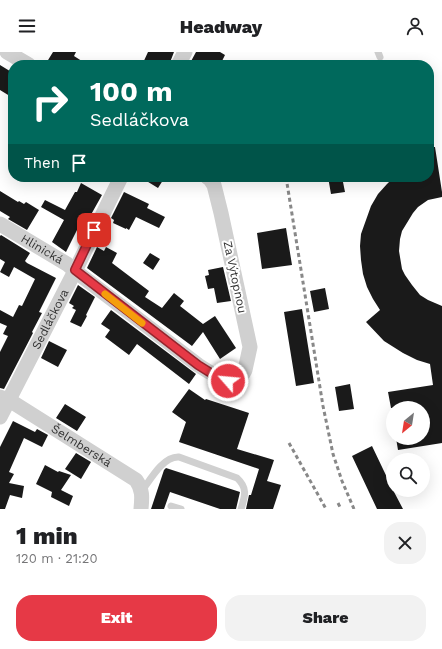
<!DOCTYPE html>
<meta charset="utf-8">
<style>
body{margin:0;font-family:"Work Sans",sans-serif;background:#f2f2f2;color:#202124;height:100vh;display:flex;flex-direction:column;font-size:15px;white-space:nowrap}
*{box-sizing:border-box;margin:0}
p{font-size:13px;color:#757577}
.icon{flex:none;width:22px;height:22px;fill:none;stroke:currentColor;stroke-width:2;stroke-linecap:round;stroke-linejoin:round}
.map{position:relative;height:457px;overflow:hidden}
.sheet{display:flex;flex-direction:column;background:#fff;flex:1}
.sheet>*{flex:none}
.guide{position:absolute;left:8px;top:8px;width:426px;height:122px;border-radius:16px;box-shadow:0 4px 16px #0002;background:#00695c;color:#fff;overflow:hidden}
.needle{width:26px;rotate:210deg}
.tools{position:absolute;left:386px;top:349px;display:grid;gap:8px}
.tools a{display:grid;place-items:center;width:44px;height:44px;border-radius:50%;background:#fff;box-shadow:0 4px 16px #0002;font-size:20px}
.pin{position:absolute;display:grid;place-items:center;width:34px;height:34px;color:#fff;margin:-17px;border-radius:8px;box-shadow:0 2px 6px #0006}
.me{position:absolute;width:44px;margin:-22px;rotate:297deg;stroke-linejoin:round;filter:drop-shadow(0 0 3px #0008)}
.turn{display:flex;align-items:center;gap:14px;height:84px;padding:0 16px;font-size:18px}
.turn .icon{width:52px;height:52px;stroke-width:2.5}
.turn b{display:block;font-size:28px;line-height:34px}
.then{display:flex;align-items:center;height:38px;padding:0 16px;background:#0003;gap:8px;font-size:15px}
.round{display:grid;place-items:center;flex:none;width:42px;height:42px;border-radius:16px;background:#f2f2f2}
.overview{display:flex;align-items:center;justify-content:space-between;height:68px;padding:0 16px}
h1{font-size:24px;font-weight:800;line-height:30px}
.cta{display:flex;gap:8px;margin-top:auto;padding:8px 16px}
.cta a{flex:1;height:46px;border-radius:16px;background:#e63946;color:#fff;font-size:16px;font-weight:800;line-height:46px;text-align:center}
.cta a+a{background:#f2f2f2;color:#202124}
header{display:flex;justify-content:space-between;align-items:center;height:52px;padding:0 16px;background:#fff;font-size:18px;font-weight:800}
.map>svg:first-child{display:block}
.building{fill:#1a1a1a}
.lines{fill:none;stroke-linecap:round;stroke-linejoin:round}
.lane{stroke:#d0d0d0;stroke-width:7}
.street{stroke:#d0d0d0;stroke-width:15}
.rail{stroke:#888;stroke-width:3;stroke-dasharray:4 3;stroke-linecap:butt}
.route-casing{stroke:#96252e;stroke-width:10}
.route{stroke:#e63946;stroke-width:7}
.slow{stroke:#f59e0b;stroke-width:7}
.labels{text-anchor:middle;stroke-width:4;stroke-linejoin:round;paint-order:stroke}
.street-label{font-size:12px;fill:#333;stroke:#fff}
</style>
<header><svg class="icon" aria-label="menu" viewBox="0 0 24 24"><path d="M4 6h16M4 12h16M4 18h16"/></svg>Headway<svg class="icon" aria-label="person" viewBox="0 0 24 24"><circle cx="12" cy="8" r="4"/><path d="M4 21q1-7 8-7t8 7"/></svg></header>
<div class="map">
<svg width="442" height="457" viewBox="0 0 442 457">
<rect width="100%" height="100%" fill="#fff"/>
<!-- building -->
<path class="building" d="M53,0H76L74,4L88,13H45Z
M148,0H174L169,13H142Z
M196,0H220L225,3L220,13H189Z
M0,13L13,21V46L0,38Z
M429,95H435L442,140V145L428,148L418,155L413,161L402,179L400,187L399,199L402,217L405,223L412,233L420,243L428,248L442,254V391L398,398L396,386H423V356H391L388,340L433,333L430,312L417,308L403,301L384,289L366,270L380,258L373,247L367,235L363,222L361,208L360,194L361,182L371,154L378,142L387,132L394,125H429Z
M140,125H165L158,136Z
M328,125H342L345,140L331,142Z
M81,131L102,143L88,168L83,166L66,200L52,190L64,168L41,155L45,148L65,158L75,140H77Z
M0,139L18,150L19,149L24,152L26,150L39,158L27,178L8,167L10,165L0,159Z
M124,140L149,152L147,156L165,165L159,176L136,165L129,178L126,176V177L113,171L114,168L111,166Z
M286,176L292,213L262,217L257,181Z
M1,183L30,201L25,209L27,211L56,226L39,260L42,261L32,280L33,281L4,337L0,336V300L8,284L3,282L7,274L0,271V258L13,265L19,253L22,254L35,227L14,215L9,225L0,220L5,210L0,207V184Z
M97,195L104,199L106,195L117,201L112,211L149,239L145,245L162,256L174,241L184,249L180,254L203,272L215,264L236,296L220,307L203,280L192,294L87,216Z
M150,201L160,207L153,218L143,211Z
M223,215L231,249L217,251L214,236L208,237L205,224L209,223L208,218Z
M78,233L95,245L86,263L87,264L81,275L70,270L76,258L72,256L74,254L69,251Z
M325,236L329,257L314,260L310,239Z
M302,257L314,331L296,334L284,260Z
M111,258L196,322L189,332L137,292L129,303L105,285L110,278L101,272Z
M49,289L67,298L58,315L41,306Z
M350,332L354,357L339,359L335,335Z
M189,337L205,348L206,347L249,361L237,397L274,408L267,429L281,433L273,457H246L249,443H251L259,417L179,390L186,370L172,360Z
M65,352L86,365L77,379L56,366Z
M13,369L35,380L37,377L48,383L42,395L24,386L9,420L14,422L9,431L24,434L22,446L10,443L5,457H0V395Z
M372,394L393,438L403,457H377L352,404Z
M76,401L91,410L81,427L65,417Z
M45,413L58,420L59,419L71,423L61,438L73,444L69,454L51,445L52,440L36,432Z
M166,416L240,440L236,457H220L170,440L164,457H151L164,418Z"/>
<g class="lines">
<!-- lane -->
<path class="lane" d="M378,0L380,5
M142,439C150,428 163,404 179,405L237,426C248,436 245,444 241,457
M171,454L181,457"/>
<!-- street -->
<g class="street">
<path d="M7,0L29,13"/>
<path d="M178,13L185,0"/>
<path id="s1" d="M0,172L67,212L79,222L198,313L222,328L232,330L240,327L245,318L250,295L221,161L214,133L210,127L207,125"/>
<path id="s2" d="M0,345L9,348L136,428C143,438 142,446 141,457"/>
<path id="s3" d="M0,365L75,219L121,125"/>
</g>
<!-- rail -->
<path class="rail" d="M286,125L323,354L333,402L342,429L354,457
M289,391L326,457
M338,451L341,457"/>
</g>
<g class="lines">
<defs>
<path id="route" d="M94,178L75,218L198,313L222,328L228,329"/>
</defs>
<!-- route casing -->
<use href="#route" class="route-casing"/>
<!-- route -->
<use href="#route" class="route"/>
<!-- slow -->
<path class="slow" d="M105,242L142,271"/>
</g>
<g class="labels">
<!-- street labels -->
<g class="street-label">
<text dy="4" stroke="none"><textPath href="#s1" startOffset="49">Hlinická</textPath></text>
<text transform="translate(235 225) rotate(78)" y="4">Za Výtopnou</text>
<text dy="4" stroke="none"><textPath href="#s3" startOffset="110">Sedláčkova</textPath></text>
<text dy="4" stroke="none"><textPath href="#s2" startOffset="95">Šelmberská</textPath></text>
</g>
</g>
</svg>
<div class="tools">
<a><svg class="needle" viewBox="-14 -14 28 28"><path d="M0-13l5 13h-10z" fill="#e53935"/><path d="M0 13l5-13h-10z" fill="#757577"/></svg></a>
<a><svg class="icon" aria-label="search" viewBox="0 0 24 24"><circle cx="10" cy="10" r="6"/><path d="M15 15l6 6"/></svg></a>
</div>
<div class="pin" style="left:94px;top:178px;background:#d93025"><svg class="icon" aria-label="arrive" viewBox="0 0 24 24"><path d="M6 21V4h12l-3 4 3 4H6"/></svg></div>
<svg class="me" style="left:228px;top:329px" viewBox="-20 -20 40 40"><circle r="17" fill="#e63946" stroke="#fff" stroke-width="3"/><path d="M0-11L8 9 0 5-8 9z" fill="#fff"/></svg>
<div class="guide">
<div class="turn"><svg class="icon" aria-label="right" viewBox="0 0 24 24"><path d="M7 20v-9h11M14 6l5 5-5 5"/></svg><div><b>100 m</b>Sedláčkova</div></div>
<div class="then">Then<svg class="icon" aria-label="arrive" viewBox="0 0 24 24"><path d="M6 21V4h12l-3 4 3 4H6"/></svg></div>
</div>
</div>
<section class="sheet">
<div class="overview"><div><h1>1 min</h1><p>120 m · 21:20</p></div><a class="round"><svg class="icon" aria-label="close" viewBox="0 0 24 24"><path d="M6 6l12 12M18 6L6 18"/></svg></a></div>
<div class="cta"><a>Exit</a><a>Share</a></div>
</section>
